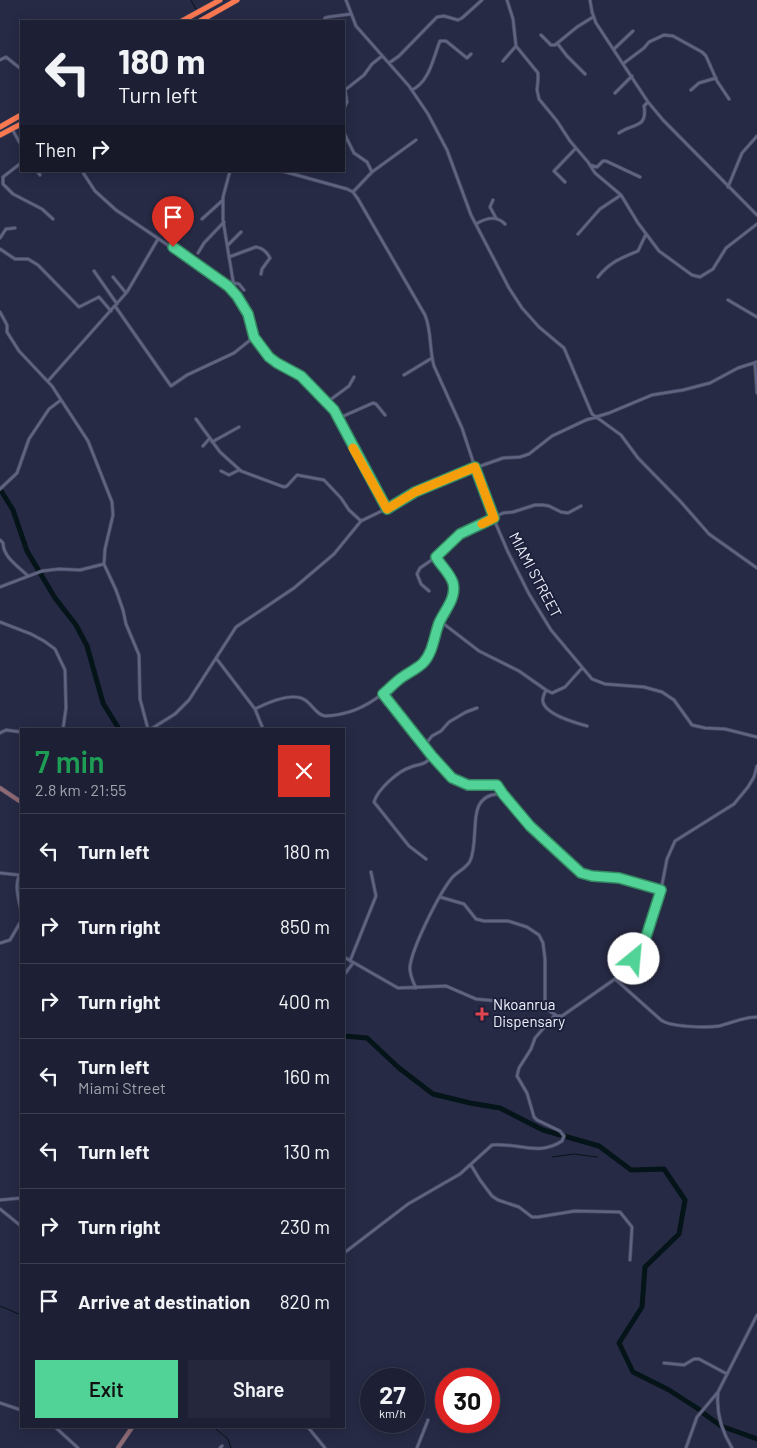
<!DOCTYPE html>
<meta charset="utf-8">
<style>
body{margin:0;font-family:Barlow,sans-serif;background:#25283c;color:#f1f3f6;height:100vh;display:flex;flex-direction:column;font-size:19px;white-space:nowrap}
*{box-sizing:border-box;margin:0}
p{font-size:16px;color:#a0a3ac}
.icon{flex:none;width:28px;height:28px;fill:none;stroke:currentColor;stroke-width:2;stroke-linecap:round;stroke-linejoin:round}
.map{position:relative;flex:1;overflow:hidden}
.panel{position:absolute;left:20px;top:728px;width:325px;height:700px;display:flex;flex-direction:column;background:#1d2034;border-radius:0px;box-shadow:0 2px 12px #0003,0 0 0 1px #3b3e4f}
.panel>*{flex:none}
.guide{position:absolute;left:20px;top:20px;width:325px;height:152px;border-radius:0px;box-shadow:0 2px 12px #0003,0 0 0 1px #3b3e4f;background:#1d2034;color:#f1f3f6;overflow:hidden}
.speed{position:absolute;left:360px;top:1368px;display:flex;gap:10px;font-size:25px;font-weight:700;text-align:center}
.speed>*{display:grid;place-content:center;width:65px;height:65px;border-radius:50%;background:#1d2034;box-shadow:0 2px 12px #0003,0 0 0 1px #3b3e4f;line-height:1}
.speed small{font-size:12px;font-weight:400}
.speed .limit{border:8px solid #d22;background:#fff;color:#111}
.pin{position:absolute;display:grid;place-items:center;width:42px;height:42px;color:#fff;margin:-51px -21px;border-radius:50% 50% 50% 0;rotate:-45deg;box-shadow:0 0 5px #0007}
.pin .icon{rotate:45deg}
.me{position:absolute;width:55px;margin:-28px;rotate:28deg;stroke-linejoin:round;filter:drop-shadow(0 0 4px #0008)}
.turn{display:flex;align-items:center;gap:18px;height:105px;padding:0 15px;font-size:22px}
.turn .icon{width:65px;height:65px;stroke-width:2.5}
.turn b{display:block;font-size:35px;line-height:42px}
.then{display:flex;align-items:center;height:48px;padding:0 15px;background:#0003;gap:10px;font-size:19px}
.round{display:grid;place-items:center;flex:none;width:52px;height:52px;border-radius:0px;background:#25283c}
.overview{display:flex;align-items:center;justify-content:space-between;height:85px;padding:0 15px}
h1{font-size:30px;font-weight:600;line-height:38px;color:#1e9e55}
.button{display:flex;gap:10px;margin-top:auto;padding:10px 15px}
.button a{flex:1;height:58px;border-radius:0px;background:#51d398;color:#111;font-size:20px;font-weight:600;line-height:58px;text-align:center}
.button a+a{background:#25283c;color:#f1f3f6}
ul{padding:0;list-style:none}
li{display:flex;align-items:center;gap:15px;height:75px;padding:0 15px;border-top:1px solid #3b3e4f}
li div{flex:1}
li b{display:block;font-size:19px}
li em{font-style:normal}
.map>svg:first-child{display:block}
.lines{fill:none;stroke-linecap:round;stroke-linejoin:round}
.stream{stroke:#041418;stroke-width:1}
.river{stroke:#041418;stroke-width:5}
.street-casing{stroke:#46485d;stroke-width:4}
.secondary-casing{stroke:#46485d;stroke-width:5}
.highway-casing{stroke:#46485d;stroke-width:6}
.street{stroke:#5f6483;stroke-width:2.5}
.secondary{stroke:#8e6a74;stroke-width:4}
.highway{stroke:#fc7851;stroke-width:5}
.route-casing{stroke:#358963;stroke-width:12}
.route{stroke:#51d398;stroke-width:9}
.slow{stroke:#f59e0b;stroke-width:9}
.health-dot{fill:#e0444e;stroke:#1d203b;stroke-width:2}
.labels{text-anchor:middle;stroke-width:4;stroke-linejoin:round;paint-order:stroke}
.street-label{font-size:15px;fill:#eff1fc;stroke:#1d203b}
.poi-label{font-size:15px;fill:#eff1fc;stroke:#1d203b;text-anchor:start}
</style>
<div class="map">
<svg width="757" height="1448" viewBox="0 0 757 1448">
<rect width="100%" height="100%" fill="#272a45"/>
<g class="lines">
<!-- stream -->
<path class="stream" d="M191,0L196,9
M552,1157L574,1154L597,1157
M0,1306L21,1315
M212,1426L228,1439L231,1448"/>
<!-- river -->
<path class="river" d="M0,489L13,510L27,551L55,598L76,625L87,646L103,703L119,729
M344,1036L367,1038L399,1068L433,1094L470,1103L500,1108L543,1130L599,1146L631,1170L664,1169L685,1200L679,1234L645,1267L642,1307L619,1343L633,1372L669,1390L700,1410
M703,1413L721,1426L757,1439"/>
<defs>
<path id="street" d="M346,0L356,26L409,86L428,114L447,150L471,215L509,288L522,308L539,327L564,348L592,414L621,435L638,458L681,502L709,534L757,568
M507,0L513,19L516,46L538,73V80L537,90L539,99L557,121L570,141L588,162L595,173L621,195L638,223L659,251L692,275L700,277L713,269L726,248L757,224
M590,0L592,12L596,23L648,102L663,120L757,215
M324,21L325,18L328,17L351,14
M541,35L551,45H555L577,27L593,17
M557,43L567,56L585,74
M614,49L633,31
M0,60L6,57L21,69
M503,61L516,46
M389,63L399,56L437,17L444,16L458,20L462,18L482,0
M624,63L644,48L649,42L664,35L673,36L702,52L706,56L717,81L729,99
M412,90C430,81 433,58 440,41H446L467,58L471,54
M691,90L699,83L716,78
M615,93L632,76
M344,108L347,102L345,90L364,75L372,64L382,56
M12,129L21,145
M344,133L354,153L367,162L372,172
M619,133C632,123 648,129 644,106L648,102
M21,163L3,177V184L13,194L42,209L53,219
M590,165L597,167L603,161H606L640,177
M37,171L40,175
M82,171L95,191L116,210L224,283L235,294
M230,171L223,197V220L235,293L249,317L253,336L273,360L301,377L336,412L350,442L386,509
M282,171L347,189L353,192L358,199L425,315C432,332 429,349 434,366L462,428L486,501L508,552L529,594L551,630L592,679L605,684L644,687L662,692L674,700L692,725L705,728L725,729L757,737
M565,182L554,171L576,148
M728,187L742,153L757,136
M353,192L372,172L416,140
M493,200L490,207L496,218
M202,219L223,200
M476,224C486,218 496,215 505,224
M578,234L600,209L621,195
M0,238L6,229L15,228
M228,245L241,232
M0,249L15,259H28L38,265L79,307L99,297L111,311
M198,253L204,243L224,222
M229,257L256,247C263,248 267,252 270,258L262,269L261,274
M94,271L117,304
M113,277L126,293
M598,277C610,262 621,258 638,251L646,234
M234,283L239,284L244,290
M728,300L757,317
M115,306L171,386L187,375L234,353L254,337
M0,312L7,325V332L19,351L52,386L88,441L112,502L113,515L105,549L104,564L116,590L123,610L126,624L139,655L140,699L148,729
M755,364L757,393
M404,375L432,358
M48,381L127,292L158,239
M326,403L349,386L354,377
M339,418L373,403L376,404L385,415
M196,419L220,452L241,471L284,487L287,486L297,475L324,480L341,498L349,510L361,521
M212,442L239,427
M203,446L210,438
M221,471L229,475L239,470
M0,489L17,473L29,439L49,409L61,400
M0,540L3,543C3,557 19,567 28,576
M0,587L42,571L59,569L80,570L104,564
M429,591L421,584L417,574L420,568L436,557
M440,621L479,651L519,671L546,690L552,693L565,687L582,668
M0,622L31,634L44,641L55,649L65,670L66,708L63,729
M216,658L255,709L263,729
M546,690C544,694 542,698 543,702C546,715 576,723 587,726
M383,694L432,756C424,766 422,763 411,767C398,771 378,789 374,802L409,846L426,859
M255,709C267,703 292,691 305,700C312,704 317,716 326,716C347,715 366,707 382,694C390,689 395,682 403,677C410,672 420,668 425,661C433,649 434,635 440,622C445,610 455,600 453,587C452,575 441,567 436,557L460,534L503,513L513,512L535,505H543L549,506L561,512L568,513L581,506
M151,729L175,714L189,700L236,627L294,588L334,554L361,521L392,506L415,492L458,474L503,458L520,457L529,454L552,436L586,420L609,413L652,395L683,390L710,383L738,368L757,362
M0,733L6,730L21,732
M424,746L432,736L441,731L449,722L466,712L477,708
M432,756C441,768 452,783 468,785C477,786 487,783 496,784L500,788L503,795
M0,873L19,875
M21,873C13,883 19,899 21,911
M440,897L464,904L476,919L484,921H508L527,927L539,935L543,943L545,959V1006
M0,943L10,940L21,921
M344,957L398,988L446,986L476,999L541,1005L557,1016H562L615,979L635,959L641,948L652,922L661,890L667,859L675,841L734,804L748,787L754,777L757,766
M350,961L376,896L371,872
M344,975L353,963
M615,979L661,1020C670,1027 706,1028 719,1026C732,1023 743,1017 757,1017
M416,988C413,982 409,974 410,966C413,946 438,896 451,879C456,872 466,869 470,861C478,845 471,812 482,801C487,795 496,793 503,795L531,826L583,874L619,878L661,890
M471,1165L480,1180L492,1196L498,1200L519,1207L532,1217H538L575,1211L620,1212L632,1227L630,1260
M0,1200L21,1198
M0,1209L21,1226
M344,1253L408,1204L460,1174L492,1145C516,1142 538,1157 562,1141L564,1136L560,1131L537,1120L534,1117L527,1093L517,1076L519,1068L531,1049L535,1038L555,1015
M664,1363L684,1365L694,1359H699L727,1374
M718,1393C716,1413 721,1430 732,1448
M0,1403L21,1410
M54,1426L78,1448
M307,1426L325,1448
M220,1448L222,1446
M417,1448L428,1420
M686,1448L697,1417L718,1392L757,1315"/>
<path id="secondary" d="M0,788L21,802
M118,1448L133,1426"/>
<path id="highway" d="M182,21L220,0
M200,21L237,0
M0,127L21,115
M0,135L21,124"/>
</defs>
<!-- street casing -->
<use href="#street" class="street-casing"/>
<!-- secondary casing -->
<use href="#secondary" class="secondary-casing"/>
<!-- highway casing -->
<use href="#highway" class="highway-casing"/>
<!-- street -->
<use href="#street" class="street"/>
<!-- secondary -->
<use href="#secondary" class="secondary"/>
<!-- highway -->
<use href="#highway" class="highway"/>
</g>
<g class="lines">
<defs>
<path id="route" d="M173,247L228,286L237,296L248,314L254,337L269,357L277,363L301,376L334,410L387,509L415,492L475,467L494,518L460,534L437,556L436,557C441,566 450,573 453,583C457,598 444,611 439,623C434,636 433,653 423,663C418,668 410,672 404,676C396,681 390,688 383,694L432,756L452,778L468,785H497L503,794L530,826L581,873L592,876L619,878L661,890L645,940L634,959"/>
</defs>
<!-- route casing -->
<use href="#route" class="route-casing"/>
<!-- route -->
<use href="#route" class="route"/>
<!-- slow -->
<path class="slow" d="M353,448L387,509L415,492L475,467L494,518L482,524"/>
</g>
<!-- markers -->
<path class="health-dot" d="M479.5 1006.5h5v5h5v5h-5v5h-5v-5h-5v-5h5z"/>
<g class="labels">
<!-- street labels -->
<g class="street-label">
<text transform="translate(535 575) rotate(62)" y="5">MIAMI STREET</text>
</g>
<!-- poi labels -->
<g class="poi-label">
<text x="493" y="1010">Nkoanrua<tspan x="493" dy="17">Dispensary</tspan></text>
</g>
</g>
</svg>
<div class="speed"><div>27<small>km/h</small></div><div class="limit">30</div></div>
<div class="pin" style="left:173px;top:247px;background:#d93025"><svg class="icon" aria-label="arrive" viewBox="0 0 24 24"><path d="M6 21V4h12l-3 4 3 4H6"/></svg></div>
<svg class="me" style="left:634px;top:959px" viewBox="-20 -20 40 40"><circle r="19" fill="#fff"/><path d="M0-13L10 11 0 6-10 11z" fill="#51d398"/></svg>
<div class="guide">
<div class="turn"><svg class="icon" aria-label="left" viewBox="0 0 24 24"><path d="M17 20v-9H6M10 6l-5 5 5 5"/></svg><div><b>180 m</b>Turn left</div></div>
<div class="then">Then<svg class="icon" aria-label="right" viewBox="0 0 24 24"><path d="M7 20v-9h11M14 6l5 5-5 5"/></svg></div>
</div>
<section class="panel">
<div class="overview"><div><h1>7 min</h1><p>2.8 km · 21:55</p></div><a class="round" style="background:#d93025;color:#fff"><svg class="icon" aria-label="close" viewBox="0 0 24 24"><path d="M6 6l12 12M18 6L6 18"/></svg></a></div>
<ul>
<li><svg class="icon" aria-label="left" viewBox="0 0 24 24"><path d="M17 20v-9H6M10 6l-5 5 5 5"/></svg><div><b>Turn left</b></div><em>180 m</em></li>
<li><svg class="icon" aria-label="right" viewBox="0 0 24 24"><path d="M7 20v-9h11M14 6l5 5-5 5"/></svg><div><b>Turn right</b></div><em>850 m</em></li>
<li><svg class="icon" aria-label="right" viewBox="0 0 24 24"><path d="M7 20v-9h11M14 6l5 5-5 5"/></svg><div><b>Turn right</b></div><em>400 m</em></li>
<li><svg class="icon" aria-label="left" viewBox="0 0 24 24"><path d="M17 20v-9H6M10 6l-5 5 5 5"/></svg><div><b>Turn left</b><p>Miami Street</p></div><em>160 m</em></li>
<li><svg class="icon" aria-label="left" viewBox="0 0 24 24"><path d="M17 20v-9H6M10 6l-5 5 5 5"/></svg><div><b>Turn left</b></div><em>130 m</em></li>
<li><svg class="icon" aria-label="right" viewBox="0 0 24 24"><path d="M7 20v-9h11M14 6l5 5-5 5"/></svg><div><b>Turn right</b></div><em>230 m</em></li>
<li><svg class="icon" aria-label="arrive" viewBox="0 0 24 24"><path d="M6 21V4h12l-3 4 3 4H6"/></svg><div><b>Arrive at destination</b></div><em>820 m</em></li>
</ul>
<div class="button"><a>Exit</a><a>Share</a></div>
</section>
</div>
